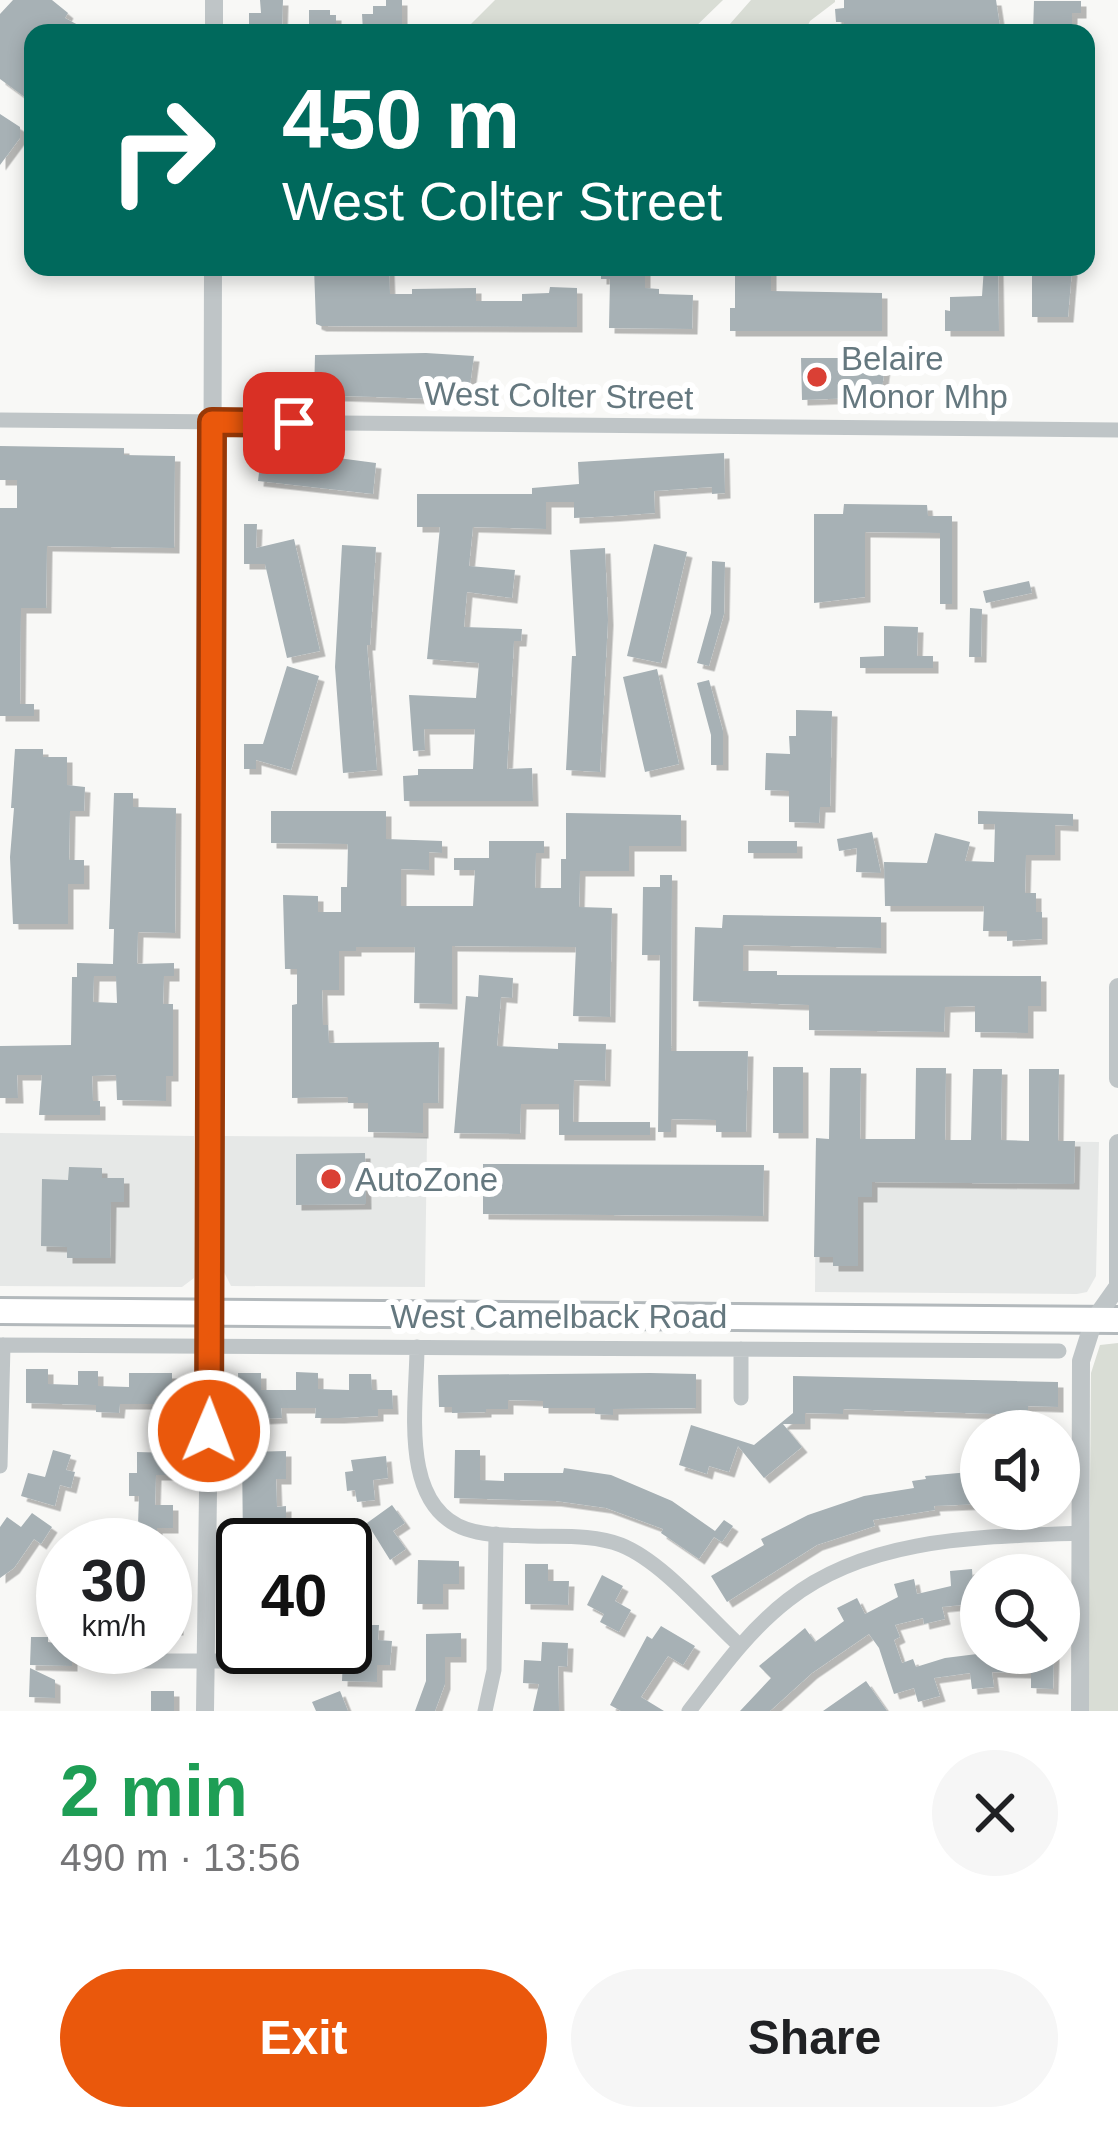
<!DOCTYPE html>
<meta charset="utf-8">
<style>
body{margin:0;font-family:Arial,sans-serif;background:#f6f6f6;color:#202124;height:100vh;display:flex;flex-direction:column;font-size:45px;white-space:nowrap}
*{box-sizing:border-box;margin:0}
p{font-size:39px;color:#757577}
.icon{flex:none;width:66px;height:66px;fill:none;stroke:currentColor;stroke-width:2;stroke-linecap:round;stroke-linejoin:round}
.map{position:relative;height:1711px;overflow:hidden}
.sheet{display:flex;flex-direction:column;background:#fff;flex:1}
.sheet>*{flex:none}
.top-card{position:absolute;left:24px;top:24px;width:1071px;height:252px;border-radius:24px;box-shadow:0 6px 18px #0003;background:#00695c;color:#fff;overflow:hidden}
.controls{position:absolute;left:960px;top:1410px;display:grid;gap:24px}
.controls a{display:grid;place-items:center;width:120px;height:120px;border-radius:50%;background:#fff;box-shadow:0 6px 18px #0003;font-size:60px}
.speed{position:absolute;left:36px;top:1518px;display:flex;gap:24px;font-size:60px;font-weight:700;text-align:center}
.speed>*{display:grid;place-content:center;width:156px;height:156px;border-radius:50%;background:#fff;box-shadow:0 6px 18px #0003;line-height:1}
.speed small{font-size:30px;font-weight:400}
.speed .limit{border:6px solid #111;border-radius:18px;background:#fff;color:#111}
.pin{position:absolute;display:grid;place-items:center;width:102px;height:102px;color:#fff;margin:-51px;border-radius:24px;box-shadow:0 6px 18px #0006}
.me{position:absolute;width:132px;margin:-66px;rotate:1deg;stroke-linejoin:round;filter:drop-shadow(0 0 9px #0008)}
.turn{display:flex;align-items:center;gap:42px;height:252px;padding:0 60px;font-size:54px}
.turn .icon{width:156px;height:156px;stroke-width:2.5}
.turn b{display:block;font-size:84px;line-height:102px}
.round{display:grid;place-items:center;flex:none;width:126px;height:126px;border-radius:63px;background:#f6f6f6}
.summary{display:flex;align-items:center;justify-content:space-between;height:204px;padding:0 60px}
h1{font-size:72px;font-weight:700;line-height:90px;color:#1e9e55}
.action{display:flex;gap:24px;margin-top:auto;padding:24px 60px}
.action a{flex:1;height:138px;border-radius:72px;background:#ea580c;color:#fff;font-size:48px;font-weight:700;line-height:138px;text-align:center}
.action a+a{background:#f6f6f6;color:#202124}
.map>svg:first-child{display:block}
.built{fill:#e6e8e7}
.green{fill:#d9ddd5}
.building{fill:#a7b1b5;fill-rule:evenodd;filter:url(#shadow)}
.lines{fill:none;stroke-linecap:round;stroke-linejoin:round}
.primary-casing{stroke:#b3b9bc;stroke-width:30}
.minor{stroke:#bfc5c7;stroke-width:15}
.tertiary{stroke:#bfc5c7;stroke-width:18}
.primary{stroke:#fff;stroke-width:24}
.route-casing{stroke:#983908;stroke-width:30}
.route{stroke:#ea580c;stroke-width:21}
.poi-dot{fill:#da4035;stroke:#fff;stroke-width:4.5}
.labels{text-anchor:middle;stroke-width:12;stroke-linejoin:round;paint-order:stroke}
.poi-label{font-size:33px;fill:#65787f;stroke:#fff;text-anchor:start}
.street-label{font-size:33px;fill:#65787f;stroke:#fff}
</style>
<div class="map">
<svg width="1118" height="1711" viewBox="0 0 1118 1711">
<defs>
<filter id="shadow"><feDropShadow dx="5.5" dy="5.5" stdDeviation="0" flood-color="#0004"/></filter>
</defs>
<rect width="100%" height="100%" fill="#f8f8f6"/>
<!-- built -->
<path class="built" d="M0,1133L194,1136V1278L182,1287L0,1286Z
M222,1136L427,1137L425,1287L231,1286L222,1268Z
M816,1139L1099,1142L1096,1276L1087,1292L1077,1294L815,1292Z"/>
<!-- green -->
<path class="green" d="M495,0H723L689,33H462Z
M751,0H835V2L810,21L804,33H722Z
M1118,1343V1711H1088L1091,1373L1100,1345Z"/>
<!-- building -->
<path class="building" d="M13,0H52L68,13L65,18L93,33H33V103L0,79V14Z
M260,0H283L282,28H249V13H261Z
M386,0H402V33L363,31L362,14H373V6H386Z
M844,0H996L1001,33L844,32V22H836L835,9L844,8Z
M1034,1H1081V13H1072V33H1033Z
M309,10H330V15H336V32L309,31Z
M0,114L20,127V138L0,165Z
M314,267H389L390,294H412V289L476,288V301H522V294L549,293L550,287L577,288V327L321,326L316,324Z
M601,267H645V288L659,289V294L693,295L692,329L609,328L610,279H601Z
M735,267H771V291L882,293V331H730V308H735Z
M984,267H998L999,331H945V310L950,311V297L982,296Z
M1032,267L1072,270L1068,317H1032Z
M426,353L474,356L468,400L314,395L315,355Z
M801,358H886L881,397L802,400Z
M0,446L124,448V455L175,456L174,548L47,546L46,608H21L20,704H34V716H0V508H17V480H0Z
M262,448L376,463L373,494L258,481Z
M724,453L725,493L712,494V487L654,491L655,513L614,516L574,518V502H546V529L473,527L469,566L515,570L512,598L467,592L464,627L522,629L521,641H514L507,769L532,768L533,801H404L403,776L418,775V769H473L475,729H424L425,750L413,751L409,695L476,698L479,663L427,659L440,527H417V494H532V488L579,484L578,462Z
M844,504L927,505L928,516H952V604H940V533L865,532V597L814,603V514H843Z
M244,524H257L256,548L294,539L320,651L287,658L265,564H244Z
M654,544L687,552L661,663L627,656Z
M342,545L376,547L370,645H367L377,770L343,773L335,667Z
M605,548L608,620L600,772L566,770L572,656H576L570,550Z
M712,561L725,562L724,614L709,666L697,663L711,613Z
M1029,581L1032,593L986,603L983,591Z
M970,608L982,609L981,657H969Z
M884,626L918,627L917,656H933V668H860V657L884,656Z
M287,666L319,676L291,770L256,760V769H244V744H263Z
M657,669L679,764L645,772L623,677Z
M709,680L723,731V765H711V735L697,683Z
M796,710L832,711L830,807H820L819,823L789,822V791L765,790L766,753L790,754L789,736H796Z
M15,749H43V757H67V785L85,787L84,811H70L69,860H84V884H68V924H13L10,857L14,808H11Z
M114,793H133V807L176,808L175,933L138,932L137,964L174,963V976H164L163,1004H173V1076H166V1101L117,1100L116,1075L92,1076L93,1101H100V1115H39L42,1075H17L18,1098H0V1046L71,1045L72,977H77V963L113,964L114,929H109ZM94,976H116L117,1003L93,1002Z
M271,811H386V839L442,841V853L429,852V870L401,869V906H473L475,870H454V858H489V841H544V853H536L535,888H561V859H566V813L681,815V846H629V871H580L579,907L612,908L610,1017L573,1016L576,947L452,946V1004L414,1003L415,947H356V951H339V990H322L323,1025H328L329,1043L439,1042L438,1103H423V1133L368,1132V1103H348V1097L292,1098V1005L297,1004V969H285L283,895L318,896V912H341V887H347L348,844L271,843Z
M978,811L1073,814V826L1055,825V855H1026L1025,893H1036V912H1042V939L1007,941V931H983L984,906H885L884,862L927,863L935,833L970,842L965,861L994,862L995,824H978Z
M872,832L881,873L856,872L857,848L839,851L837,839Z
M748,841H797V853H748Z
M660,875H672L671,1051H748L746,1132H716V1120L671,1119V1132H658L660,955H642L643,887H660Z
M723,915L881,917V948L743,945V971H777V975L1041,976V1006H1028V1033L975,1032V1006L945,1007L944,1032L809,1030V1005L693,1001L695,927L722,928Z
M479,975L513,978L512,998L501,997L497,1046L558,1049V1043L606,1044L605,1081L574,1080L573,1122H650V1135H559V1104H521L520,1134L454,1133L466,996L478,997Z
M773,1067H803V1133H773Z
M830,1068H861L860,1139H915L916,1068H946L945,1140H971L973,1069H1002L1001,1140L1029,1141V1069H1059L1058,1141H1075L1074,1184L872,1182V1197H858V1266H833V1257H814L816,1138L829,1139Z
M365,1153L366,1204L296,1205V1154Z
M483,1164L764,1165L763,1216L483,1214Z
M69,1167L102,1168V1178H124V1202H111L110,1258H67V1247L41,1246L42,1179L68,1180Z
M26,1369H48V1384L78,1385V1371H98V1386L129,1387V1373H172V1396H156V1404H120L119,1413L96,1412V1405L26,1403Z
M296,1372L318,1373V1389L349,1390V1374H371L372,1390H392L393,1409H378V1416L339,1418H315L316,1408H281L282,1418L259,1419V1409H239L238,1373H261V1390H296Z
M650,1373L696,1374V1408L613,1409V1415L595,1414V1408H543V1401L508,1400V1409H486V1412L452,1413V1407H439L438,1375Z
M793,1376L1058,1382V1407L1028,1406V1415L843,1409V1414L805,1413V1424H783L802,1447L764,1478L738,1446L729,1472L709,1466L707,1474L679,1465L691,1425L754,1445L793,1413Z
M53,1450L71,1455L66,1470L75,1472L71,1488L60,1485L55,1506L21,1496L28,1473L45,1477Z
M455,1450H480V1480L504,1481V1473H563L564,1468L611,1475L672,1501L715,1531L724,1520L733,1526L722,1542L714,1537L699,1559L661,1533L663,1529L606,1508L556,1501L454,1498Z
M286,1451V1479H276L277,1507L286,1506V1545H243L242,1452Z
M137,1452L172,1453V1475H156L155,1505H173V1528H157V1545H128V1525H138L139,1496H129V1473H137Z
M386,1456L388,1478L373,1480L375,1500L357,1502L355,1490L347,1491L345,1472L353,1471L351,1460Z
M981,1471V1504L934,1506L935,1510L873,1520L875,1526L817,1545L727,1602L711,1576L764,1545L761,1539L808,1515L864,1496L914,1488L912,1481L926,1479L925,1476Z
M392,1505L405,1523L393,1531L406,1549L390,1560L367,1523Z
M32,1513L52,1527L41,1544L34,1539L14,1568L0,1578V1527L7,1517L21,1527Z
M418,1560L459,1561V1584H443V1604H417Z
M525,1564H548V1581H569L568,1605L525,1604Z
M972,1569L973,1585L981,1584V1603L942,1607L945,1619L924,1624L923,1618L895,1625L900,1637L894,1640L902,1663L913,1659L916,1667L945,1658L985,1653H1054L1053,1689L1031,1688V1673L992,1672L994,1687L972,1689L970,1673L934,1678L940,1696L918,1702L914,1688L894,1694L879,1648L869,1634L812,1673L770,1711H740L771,1678L759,1666L805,1628L815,1642L844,1621L837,1608L857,1598L865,1614L898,1597L894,1584L914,1579L917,1594L951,1586L950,1571Z
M602,1575L623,1586L615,1601L631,1610L619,1632L600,1622L604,1614L587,1605Z
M165,1596H178V1630H165Z
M361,1625H379L378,1640L392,1641L390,1665H377V1682L342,1681L343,1658L360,1659Z
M661,1626L695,1646L683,1665L668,1656L641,1697L664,1711H621L610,1705L647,1636L652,1639Z
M461,1633V1657H445V1684L435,1711H415L426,1681V1634Z
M31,1637H48V1642L72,1647V1666L30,1665Z
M542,1642L568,1643L567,1667L558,1666L559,1711H533L539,1684L523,1683L524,1660L541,1661Z
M30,1668L55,1680V1698L29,1697Z
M866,1681L887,1711H823Z
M151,1691H174V1711H151Z
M340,1691L348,1711H316L312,1702Z"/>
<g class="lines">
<defs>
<path id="primary" d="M0,1311L1118,1320"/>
</defs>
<!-- primary casing -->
<use href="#primary" class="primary-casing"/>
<!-- minor -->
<path class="minor" d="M0,420L1118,430
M0,1345L1059,1351
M417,1347C417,1403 398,1505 466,1529C486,1536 510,1535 530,1536C560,1537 593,1534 621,1545C663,1562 706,1615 740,1646
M741,1349V1398
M0,1466L3,1345
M115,1661H301
M485,1711L494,1670L496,1534
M689,1711C719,1672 748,1631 788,1600C869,1536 983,1537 1081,1533"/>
<!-- tertiary -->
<path class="tertiary" d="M214,33V0
M1118,987V1079
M1118,1143V1292
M205,1711L210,1347L213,267
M1080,1711L1081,1361L1094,1320L1116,1289"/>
<!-- primary -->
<use href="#primary" class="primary"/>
</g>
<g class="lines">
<defs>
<path id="route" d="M209,1431L212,422L294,423"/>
</defs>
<!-- route casing -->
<use href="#route" class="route-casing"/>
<!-- route -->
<use href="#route" class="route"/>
</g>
<!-- markers -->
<g class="poi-dot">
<circle cx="817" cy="377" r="12"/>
<circle cx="331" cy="1179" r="12"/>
</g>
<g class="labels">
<!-- poi labels -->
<g class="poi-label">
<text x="841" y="370">Belaire<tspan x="841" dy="38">Monor Mhp</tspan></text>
<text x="355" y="1191">AutoZone</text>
</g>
<!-- street labels -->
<g class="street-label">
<text transform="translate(559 395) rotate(1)" y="12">West Colter Street</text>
<text x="559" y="1328">West Camelback Road</text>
</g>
</g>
</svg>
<div class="controls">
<a><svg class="icon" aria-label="sound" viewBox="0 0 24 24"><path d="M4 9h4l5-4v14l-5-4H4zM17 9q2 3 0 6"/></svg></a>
<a><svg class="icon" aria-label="search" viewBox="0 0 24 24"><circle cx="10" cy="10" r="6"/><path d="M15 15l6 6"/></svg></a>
</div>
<div class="speed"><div>30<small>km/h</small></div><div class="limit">40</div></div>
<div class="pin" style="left:294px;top:423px;background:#d93025"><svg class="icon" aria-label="arrive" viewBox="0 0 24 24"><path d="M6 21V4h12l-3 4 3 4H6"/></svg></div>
<svg class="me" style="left:209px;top:1431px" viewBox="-20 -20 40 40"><circle r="17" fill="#ea580c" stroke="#fff" stroke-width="3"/><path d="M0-11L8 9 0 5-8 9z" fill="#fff"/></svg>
<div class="top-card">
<div class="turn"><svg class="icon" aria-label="right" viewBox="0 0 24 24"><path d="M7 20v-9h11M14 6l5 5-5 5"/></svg><div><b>450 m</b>West Colter Street</div></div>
</div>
</div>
<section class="sheet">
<div class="summary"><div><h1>2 min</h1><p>490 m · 13:56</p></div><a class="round"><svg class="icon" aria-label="close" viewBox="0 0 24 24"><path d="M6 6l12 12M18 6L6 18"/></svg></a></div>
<div class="action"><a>Exit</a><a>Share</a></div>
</section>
